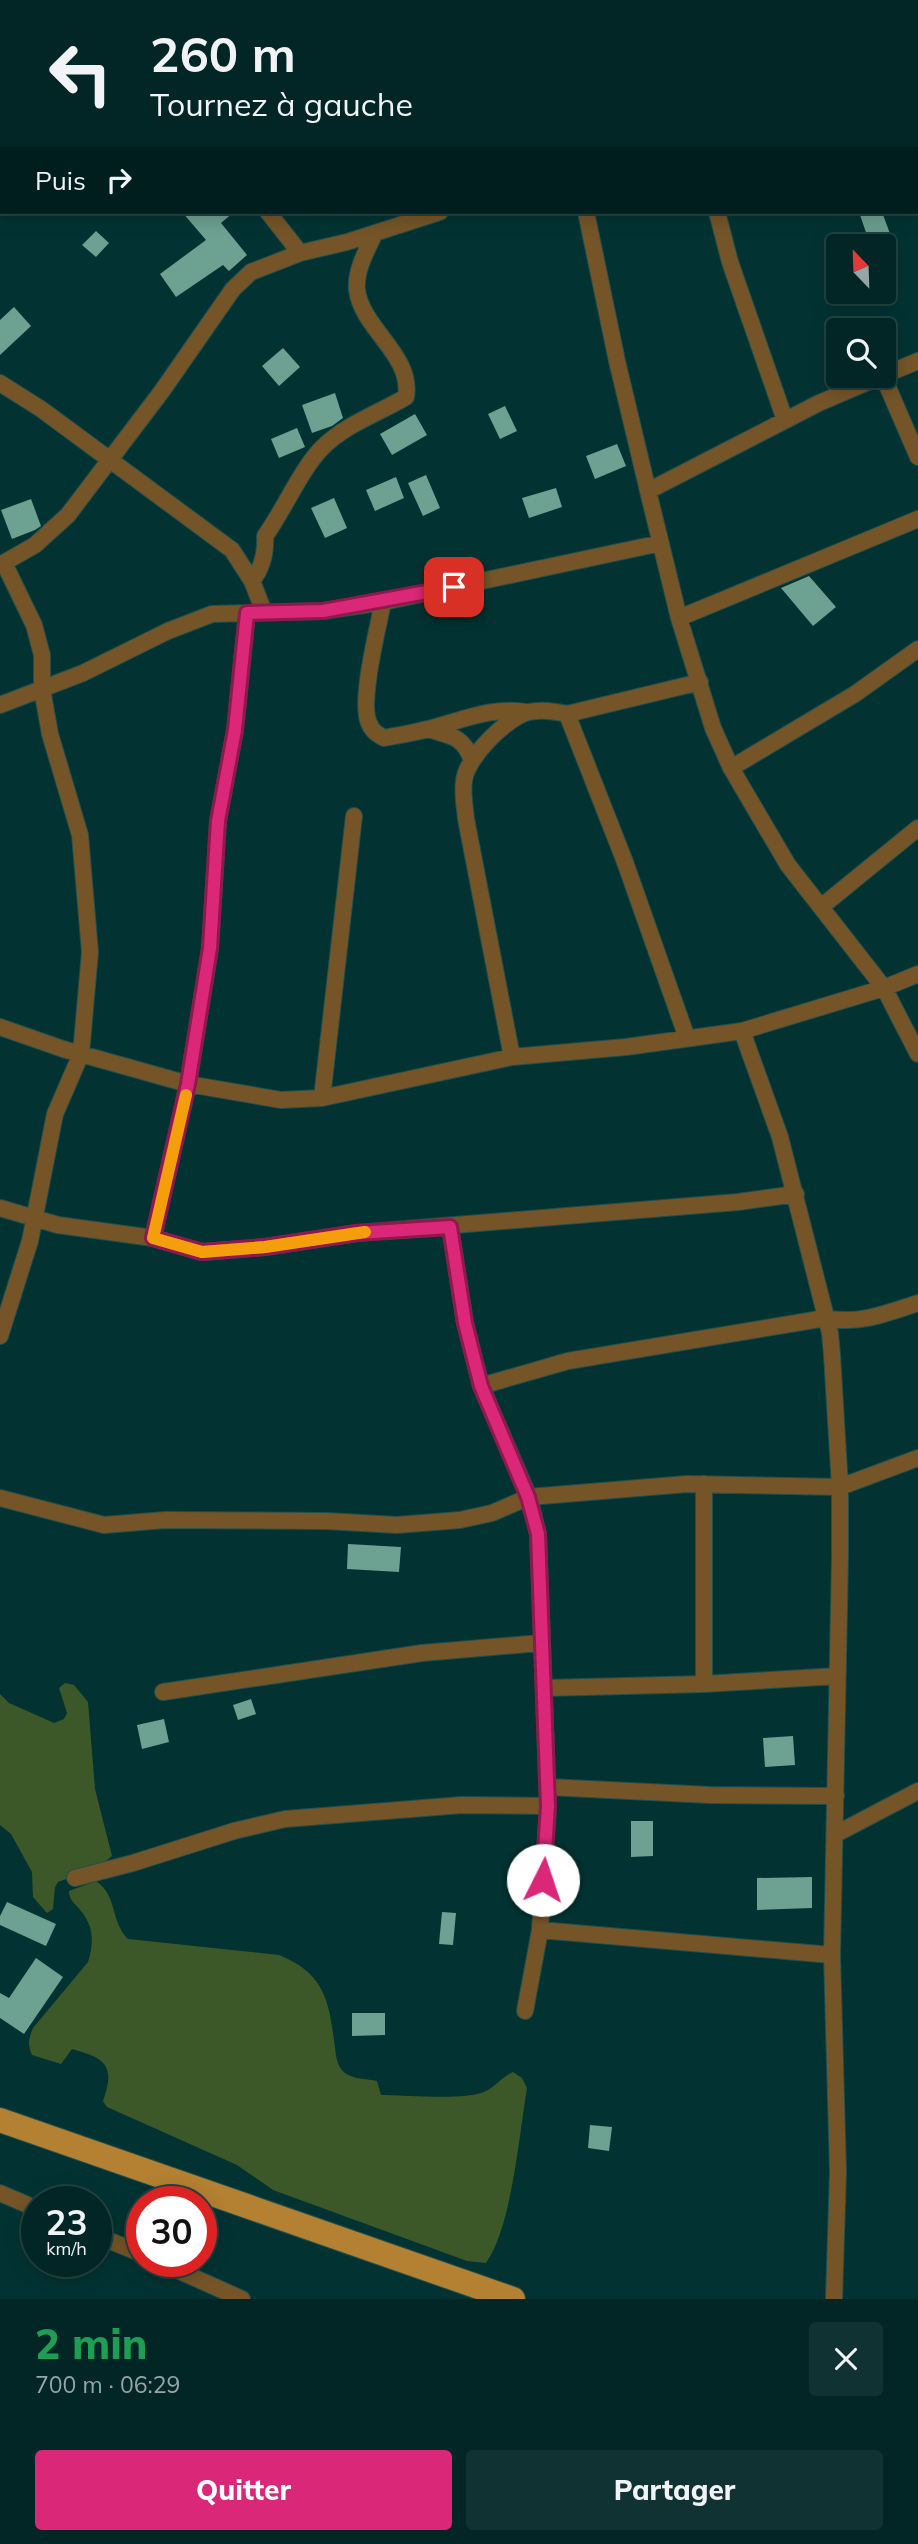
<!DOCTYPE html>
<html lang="fr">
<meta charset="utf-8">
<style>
body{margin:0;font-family:Mulish,sans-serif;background:#103232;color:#f1f3f6;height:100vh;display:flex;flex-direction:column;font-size:26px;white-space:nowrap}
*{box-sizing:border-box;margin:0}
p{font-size:23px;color:#96a5a7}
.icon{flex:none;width:38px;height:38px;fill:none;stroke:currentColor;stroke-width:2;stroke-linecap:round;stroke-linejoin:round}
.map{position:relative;height:2299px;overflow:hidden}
.drawer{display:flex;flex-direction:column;background:#022626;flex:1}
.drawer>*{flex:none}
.top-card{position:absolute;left:0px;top:0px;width:919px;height:214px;box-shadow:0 4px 18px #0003,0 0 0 2px #234343;background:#022626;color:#f1f3f6;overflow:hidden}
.needle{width:46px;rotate:337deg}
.controls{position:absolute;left:826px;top:234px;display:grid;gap:14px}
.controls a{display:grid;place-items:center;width:70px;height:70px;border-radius:7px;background:#022626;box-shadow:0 4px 18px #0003,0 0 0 2px #234343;font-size:35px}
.speed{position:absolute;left:21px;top:2186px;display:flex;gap:14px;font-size:35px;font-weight:700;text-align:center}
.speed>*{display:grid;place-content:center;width:91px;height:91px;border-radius:50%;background:#022626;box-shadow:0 4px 18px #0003,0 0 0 2px #234343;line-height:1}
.speed small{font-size:18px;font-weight:400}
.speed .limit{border:10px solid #d22;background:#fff;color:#111}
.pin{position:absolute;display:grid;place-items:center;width:60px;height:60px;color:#fff;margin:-30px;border-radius:14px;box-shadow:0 4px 10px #0006}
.me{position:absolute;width:77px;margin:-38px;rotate:4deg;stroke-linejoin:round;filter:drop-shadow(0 0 5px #0008)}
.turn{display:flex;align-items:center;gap:24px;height:147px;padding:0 35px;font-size:32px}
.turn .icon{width:91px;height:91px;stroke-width:2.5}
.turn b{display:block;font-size:49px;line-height:60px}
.then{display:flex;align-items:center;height:66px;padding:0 35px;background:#0003;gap:14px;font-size:26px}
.round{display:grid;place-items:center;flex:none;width:74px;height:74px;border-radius:7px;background:#103232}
.overview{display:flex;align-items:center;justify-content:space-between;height:119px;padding:0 35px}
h1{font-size:42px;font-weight:800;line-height:52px;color:#1e9e55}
.primary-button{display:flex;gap:14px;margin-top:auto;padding:14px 35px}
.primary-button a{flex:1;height:80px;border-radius:7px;background:#db2777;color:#fff;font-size:28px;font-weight:800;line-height:80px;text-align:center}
.primary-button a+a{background:#103232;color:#f1f3f6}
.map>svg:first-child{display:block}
.green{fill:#3c5828}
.building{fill:#6da191}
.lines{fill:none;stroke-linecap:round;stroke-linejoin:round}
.minor-casing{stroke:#214f4e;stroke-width:18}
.primary-casing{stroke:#214f4e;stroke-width:26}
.minor{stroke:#755528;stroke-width:16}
.primary{stroke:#b48032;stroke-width:24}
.route-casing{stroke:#8e194d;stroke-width:18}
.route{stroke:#db2777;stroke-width:12}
.slow{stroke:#f59e0b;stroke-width:12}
</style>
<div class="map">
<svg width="918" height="2299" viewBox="0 0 918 2299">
<rect width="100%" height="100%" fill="#023332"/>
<!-- green -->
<path class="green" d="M65,1683L74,1685L88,1702L95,1789L112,1856L99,1867L58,1882L55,1887L53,1909L47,1913L33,1897L32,1872L11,1834L0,1825V1694L9,1703L54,1723L64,1719L67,1713L59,1688Z
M96,1881C118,1896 110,1921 128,1939L279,1955C326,1974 329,2002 335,2048C336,2056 337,2067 345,2073C353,2079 367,2079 377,2081L381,2095C403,2095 469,2101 486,2091C496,2086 502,2077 513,2072L522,2078L527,2088C519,2135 512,2226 486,2263L467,2261L273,2190L237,2165L107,2107L103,2101C116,2065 105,2058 72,2049L61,2064L32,2055C27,2044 29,2038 33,2028L88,1962C94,1943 94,1927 81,1911C76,1904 69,1901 69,1891Z"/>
<!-- building -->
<path class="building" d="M182,212H234L221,223L247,255L229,271L223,265L176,297L160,274L206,240Z
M859,212H882L895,247H871Z
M96,231L109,243L96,257L82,245Z
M14,307L31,326L0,355V320Z
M283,348L300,367L279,386L262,366Z
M335,393L343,418L332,426L312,433L302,405Z
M505,406L517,431L500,439L488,414Z
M415,414L427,435L392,455L380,434Z
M297,428L305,447L279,458L271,439Z
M617,444L626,466L595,479L586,456Z
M426,475L440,508L423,516L408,483Z
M396,477L404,498L375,511L366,490Z
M556,488L562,507L529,518L522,498Z
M334,498L347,528L325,538L311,508Z
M31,499L41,526L35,530L12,539L1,510Z
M809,576L836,607L813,626L781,588Z
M348,1544L401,1547L399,1572L347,1569Z
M251,1699L256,1714L238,1720L233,1705Z
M164,1719L169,1742L142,1749L137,1725Z
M793,1736L795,1765L765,1767L763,1738Z
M631,1821H653V1856L631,1857Z
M812,1877V1908L757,1910V1878Z
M7,1902L56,1924L46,1946L0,1925V1916Z
M442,1912L456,1913L453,1945L439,1944Z
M36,1958L63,1977L24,2034L0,2018V1993L9,1998Z
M352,2013H385V2035L352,2036Z
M590,2125L612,2127L609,2151L588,2148Z"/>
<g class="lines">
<defs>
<path id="minor" d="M63,0L65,2
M543,0V2
M658,0L659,2
M268,212L300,253
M586,212L617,361L648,491L679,618L713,728L731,768L788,865L884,988L918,1054
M717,212L730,262L785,420
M884,375L918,361
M883,376L918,457
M0,383L41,409L232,550L252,581L264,612
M648,491L819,403L882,376
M0,565L35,545L68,515L162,391L233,289L251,272L300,253L347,242L440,212
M252,581C263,567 266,553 265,536C284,510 301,469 322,448C344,425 379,413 406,397C413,355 362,329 357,290C355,270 367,250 375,233
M383,602C378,628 359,702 369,723C372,731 377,734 384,738C399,735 414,733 428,729C460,721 493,706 526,712
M679,618L918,519
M0,705L83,673L168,631L212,614L323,611L383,602L661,543
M567,714L625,862L687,1038
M428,729C449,736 462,735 471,758
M731,768L855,694L918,649
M821,907L918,828
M0,1027L63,1049L188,1084L281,1100L322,1098L512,1057L626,1047L742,1031L884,988L918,974
M742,1031L780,1137L830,1333L832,1355L840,1487V1558L832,1955L838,2172L834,2299
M512,1057L466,819C465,807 462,793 464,781C466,758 507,717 529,712C542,709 554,711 567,714L700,682
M322,1098L354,816
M0,1208L58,1225L153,1238L202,1252L265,1247L357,1233L738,1202L796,1194
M450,1227L465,1323L481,1386L529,1497L538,1534L548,1806L540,1930L525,2011
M153,1238L188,1084L210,948L218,821L235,730L247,613
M0,1336L30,1241L55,1114L81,1054L90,952L80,835L50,734L42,689V655L34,625L4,563
M481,1386L568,1361L826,1318C859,1325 887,1313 918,1303
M704,1484V1684
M0,1498L104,1525L165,1520L326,1521L397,1525L460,1520L492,1513L529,1497L687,1484L840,1487L918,1458
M545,1688L704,1684L837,1676
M163,1692L422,1653L540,1643
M548,1787L710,1795L836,1796
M836,1834L918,1791
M75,1878L133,1863L234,1831L285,1819L462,1805L548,1806
M540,1930L832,1955
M0,2193L37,2209
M96,2235L142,2254
M157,2261L242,2299"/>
<path id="primary" d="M0,2120L513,2299"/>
</defs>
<!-- minor casing -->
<use href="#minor" class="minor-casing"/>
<!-- primary casing -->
<use href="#primary" class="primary-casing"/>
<!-- minor -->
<use href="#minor" class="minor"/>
<!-- primary -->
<use href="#primary" class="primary"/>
</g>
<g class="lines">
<defs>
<path id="route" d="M454,587L323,611L247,613L235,730L218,821L210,948L188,1084L153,1238L202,1252L265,1247L357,1233L450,1227L465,1323L481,1386L528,1497L538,1534L548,1806L543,1880"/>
</defs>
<!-- route casing -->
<use href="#route" class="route-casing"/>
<!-- route -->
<use href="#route" class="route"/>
<!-- slow -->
<path class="slow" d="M186,1095L153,1238L202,1252L265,1247L365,1232"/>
</g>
</svg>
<div class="controls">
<a><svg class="needle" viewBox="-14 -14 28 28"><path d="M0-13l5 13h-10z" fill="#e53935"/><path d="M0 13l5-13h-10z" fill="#96a5a7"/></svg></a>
<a><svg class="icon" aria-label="search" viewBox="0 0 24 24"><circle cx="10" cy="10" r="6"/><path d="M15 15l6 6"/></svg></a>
</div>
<div class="speed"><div>23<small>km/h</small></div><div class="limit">30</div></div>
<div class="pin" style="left:454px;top:587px;background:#d93025"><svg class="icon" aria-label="arrive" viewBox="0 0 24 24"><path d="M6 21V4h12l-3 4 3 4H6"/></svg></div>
<svg class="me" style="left:543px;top:1880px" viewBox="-20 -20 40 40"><circle r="19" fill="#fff"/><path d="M0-13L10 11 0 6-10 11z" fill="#db2777"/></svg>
<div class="top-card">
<div class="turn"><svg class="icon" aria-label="left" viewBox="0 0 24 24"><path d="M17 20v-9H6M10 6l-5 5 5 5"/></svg><div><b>260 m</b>Tournez à gauche</div></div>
<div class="then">Puis<svg class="icon" aria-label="right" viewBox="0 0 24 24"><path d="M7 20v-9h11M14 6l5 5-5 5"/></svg></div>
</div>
</div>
<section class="drawer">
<div class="overview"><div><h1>2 min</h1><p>700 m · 06:29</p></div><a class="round"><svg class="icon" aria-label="close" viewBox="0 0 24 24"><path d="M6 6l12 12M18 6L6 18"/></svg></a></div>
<div class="primary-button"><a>Quitter</a><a>Partager</a></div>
</section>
